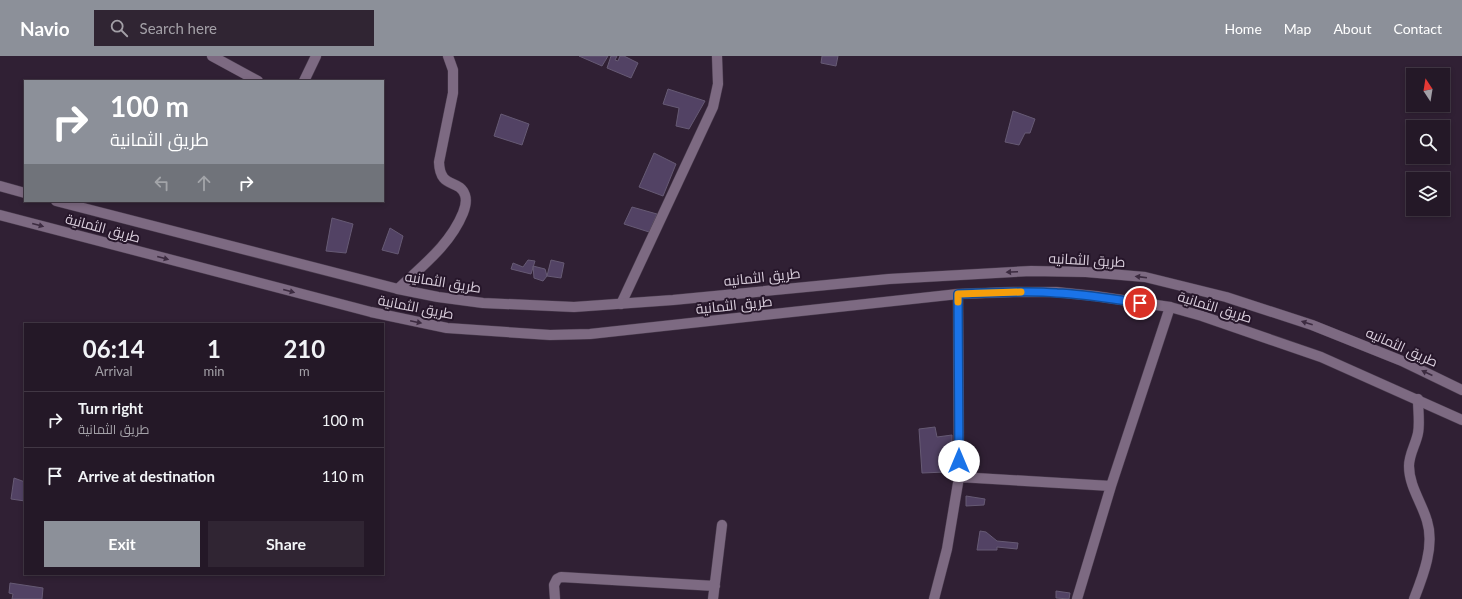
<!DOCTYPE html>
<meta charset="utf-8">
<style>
body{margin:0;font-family:Lato,Cairo,sans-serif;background:#302533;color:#f1f3f6;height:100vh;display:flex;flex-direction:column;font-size:15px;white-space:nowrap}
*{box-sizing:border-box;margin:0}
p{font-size:13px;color:#a3a0a7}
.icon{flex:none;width:22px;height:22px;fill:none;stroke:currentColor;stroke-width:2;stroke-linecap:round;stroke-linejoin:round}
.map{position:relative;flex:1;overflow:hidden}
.drawer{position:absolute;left:24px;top:267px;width:360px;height:252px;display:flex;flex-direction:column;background:#241827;border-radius:0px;box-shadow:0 2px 6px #0003,0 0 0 1px #413744}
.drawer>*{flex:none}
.top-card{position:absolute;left:24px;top:24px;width:360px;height:122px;border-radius:0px;box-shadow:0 2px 6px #0003,0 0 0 1px #413744;background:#8c9099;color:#fff;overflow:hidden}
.needle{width:26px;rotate:348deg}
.controls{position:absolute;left:1406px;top:12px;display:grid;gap:8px}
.controls a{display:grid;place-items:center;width:44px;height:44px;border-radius:0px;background:#241827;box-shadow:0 2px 6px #0003,0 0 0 1px #413744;font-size:20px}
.pin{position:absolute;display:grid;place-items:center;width:34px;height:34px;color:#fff;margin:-17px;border:2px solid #fff;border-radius:50%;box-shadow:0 1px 4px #0007}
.me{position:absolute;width:44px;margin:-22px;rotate:0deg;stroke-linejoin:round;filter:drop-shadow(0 0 3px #0008)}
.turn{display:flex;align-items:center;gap:14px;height:84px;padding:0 20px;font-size:18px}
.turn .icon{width:52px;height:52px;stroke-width:2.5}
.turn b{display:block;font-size:28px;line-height:34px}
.lanes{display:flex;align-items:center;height:38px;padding:0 20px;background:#0003;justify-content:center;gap:20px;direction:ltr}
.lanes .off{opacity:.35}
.eta{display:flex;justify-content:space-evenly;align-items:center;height:68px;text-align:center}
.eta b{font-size:24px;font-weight:700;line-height:28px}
.button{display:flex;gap:8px;margin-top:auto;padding:8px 20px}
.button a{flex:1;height:46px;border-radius:0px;background:#8c9099;color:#fff;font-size:16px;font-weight:700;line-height:46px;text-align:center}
.button a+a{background:#302533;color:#f1f3f6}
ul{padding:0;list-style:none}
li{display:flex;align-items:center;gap:12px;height:56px;padding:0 20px;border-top:1px solid #413744}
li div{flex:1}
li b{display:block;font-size:15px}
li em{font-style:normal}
header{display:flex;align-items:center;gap:24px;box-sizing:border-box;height:56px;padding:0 20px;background:#8c9099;color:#fff}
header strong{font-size:19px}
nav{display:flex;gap:22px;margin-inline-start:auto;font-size:14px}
.search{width:280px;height:36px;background:#302533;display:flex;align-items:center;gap:10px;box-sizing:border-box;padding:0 14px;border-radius:0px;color:#a3a0a7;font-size:15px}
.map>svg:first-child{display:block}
.building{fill:#524264;stroke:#665a74}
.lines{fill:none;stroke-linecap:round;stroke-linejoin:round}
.minor-casing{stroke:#4a3c4e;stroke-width:11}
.tertiary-casing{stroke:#4a3c4e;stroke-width:11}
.minor{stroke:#7d6a82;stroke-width:10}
.tertiary{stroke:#7d6a82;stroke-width:10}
.oneway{fill:#3c2b40}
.route-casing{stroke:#114b97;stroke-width:10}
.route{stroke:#1a73e8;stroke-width:7}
.slow{stroke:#f59e0b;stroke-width:7}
.labels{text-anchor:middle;stroke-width:4;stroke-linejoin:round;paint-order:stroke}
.street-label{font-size:14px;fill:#dacfdd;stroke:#26162a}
</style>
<header>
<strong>Navio</strong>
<div class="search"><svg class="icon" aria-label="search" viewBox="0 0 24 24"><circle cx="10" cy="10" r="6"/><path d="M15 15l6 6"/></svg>Search here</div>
<nav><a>Home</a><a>Map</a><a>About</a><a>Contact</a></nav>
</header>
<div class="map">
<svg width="1462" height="543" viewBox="0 0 1462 543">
<rect width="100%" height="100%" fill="#302034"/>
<!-- building -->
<path class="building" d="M579,0H608L602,10Z
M611,0H617L615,4L618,5L620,0H624L638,7L631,22L607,12Z
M822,0H838L836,10L821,7Z
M668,33L705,45L689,73L676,70L679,52L663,48Z
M1013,55L1035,63L1030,77H1025L1019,89L1005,86Z
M501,58L529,68L522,89L494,80Z
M654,97L676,108L663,140L639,131Z
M632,151L657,158L649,176L624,168Z
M332,162L353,168L346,197L326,195Z
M390,172L403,180L398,198L382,194Z
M528,204L535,205L531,218L511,213L513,207L523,211Z
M551,204L564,207L561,222L547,220Z
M533,210L545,213L547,220L543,225L534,222Z
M935,371L937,381L952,379V403L946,416L922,417L919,373Z
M14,422L25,426V445L11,443Z
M966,440L985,443L984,449L966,450Z
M980,475L986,476L997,485L1018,487L1017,493L997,491V494H977Z
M10,527L43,532L42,543H12L13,538L9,537Z
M1056,535L1070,537L1069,543L1056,542Z"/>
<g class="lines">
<defs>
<path id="minor" d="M212,0L258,25
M304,25L316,0
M398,233C422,210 450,189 463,157C465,152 467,145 465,139C459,122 440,134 439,106L453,37V14L448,0
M621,248L713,51L718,28L717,0
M959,421L1111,430
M555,543L554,529L557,523L561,521L715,530
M713,543L722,469
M934,543L947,493L959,421L958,238
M1077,543L1111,430L1170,251
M1414,543C1423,520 1435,490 1427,465C1422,447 1409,430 1409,410C1409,398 1416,388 1418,377C1420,367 1418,354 1418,343"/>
<path id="tertiary" d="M0,130L25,137
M56,145L398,233L438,241L483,247L574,251L673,244L889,223L1031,215L1086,216L1145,221L1226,241L1312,269L1402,305L1462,334
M0,159L371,256L447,272L550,279L590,278L958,238L1013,236H1056L1095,240L1170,251L1202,260L1321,301L1462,364"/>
</defs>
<!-- minor casing -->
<use href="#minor" class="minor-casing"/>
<!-- tertiary casing -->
<use href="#tertiary" class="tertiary-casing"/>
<!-- minor -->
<use href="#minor" class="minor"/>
<!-- tertiary -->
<use href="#tertiary" class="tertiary"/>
</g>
<!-- one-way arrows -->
<defs><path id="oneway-solid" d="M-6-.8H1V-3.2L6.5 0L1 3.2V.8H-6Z"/></defs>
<g class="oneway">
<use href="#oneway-solid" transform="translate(38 169) rotate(15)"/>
<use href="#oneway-solid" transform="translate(163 202) rotate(15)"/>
<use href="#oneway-solid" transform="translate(1012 216) rotate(177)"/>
<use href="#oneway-solid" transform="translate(1141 221) rotate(-173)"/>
<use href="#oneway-solid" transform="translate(289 235) rotate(15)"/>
<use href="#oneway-solid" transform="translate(416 266) rotate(12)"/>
<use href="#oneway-solid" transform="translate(1307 267) rotate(-162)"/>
<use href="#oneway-solid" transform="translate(1427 317) rotate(-155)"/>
</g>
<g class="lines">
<defs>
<path id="route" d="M959,405L958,238C991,237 1024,234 1057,237C1085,238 1112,243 1140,247"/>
</defs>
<!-- route casing -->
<use href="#route" class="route-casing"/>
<!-- route -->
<use href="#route" class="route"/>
<!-- slow -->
<path class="slow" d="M958,246V238L1021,236"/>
</g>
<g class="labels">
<!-- street labels -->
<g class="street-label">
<text transform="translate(103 172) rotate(15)" y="5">طريق الثمانية</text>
<text transform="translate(1087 204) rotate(3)" y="5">طريق الثمانيه</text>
<text transform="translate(762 221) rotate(-6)" y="5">طريق الثمانيه</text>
<text transform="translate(443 226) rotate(9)" y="5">طريق الثمانيه</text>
<text transform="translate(734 249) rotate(-6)" y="5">طريق الثمانية</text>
<text transform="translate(416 251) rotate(11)" y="5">طريق الثمانية</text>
<text transform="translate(1215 251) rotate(17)" y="5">طريق الثمانية</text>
<text transform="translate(1402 291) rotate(24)" y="5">طريق الثمانيه</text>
</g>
</g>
</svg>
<div class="controls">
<a><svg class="needle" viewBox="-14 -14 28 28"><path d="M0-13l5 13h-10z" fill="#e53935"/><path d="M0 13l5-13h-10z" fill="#a3a0a7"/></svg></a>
<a><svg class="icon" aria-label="search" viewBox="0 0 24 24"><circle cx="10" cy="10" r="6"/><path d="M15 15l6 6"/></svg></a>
<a><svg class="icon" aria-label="layers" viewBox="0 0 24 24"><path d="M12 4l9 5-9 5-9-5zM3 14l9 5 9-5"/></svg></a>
</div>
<div class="pin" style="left:1140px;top:247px;background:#d93025"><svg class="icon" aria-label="arrive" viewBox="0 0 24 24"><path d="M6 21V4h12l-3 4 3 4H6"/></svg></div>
<svg class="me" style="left:959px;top:405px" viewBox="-20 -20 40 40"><circle r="19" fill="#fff"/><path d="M0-13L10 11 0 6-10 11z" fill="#1a73e8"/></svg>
<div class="top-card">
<div class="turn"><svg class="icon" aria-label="right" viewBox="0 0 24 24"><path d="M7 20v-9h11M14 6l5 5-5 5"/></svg><div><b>100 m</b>طريق الثمانية</div></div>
<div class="lanes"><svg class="icon off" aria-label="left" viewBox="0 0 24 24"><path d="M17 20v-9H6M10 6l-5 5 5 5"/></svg><svg class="icon off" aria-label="ahead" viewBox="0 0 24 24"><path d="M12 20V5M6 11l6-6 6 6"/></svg><svg class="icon" aria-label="right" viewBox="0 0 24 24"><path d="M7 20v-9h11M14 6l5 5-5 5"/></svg></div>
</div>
<section class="drawer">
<div class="eta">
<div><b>06:14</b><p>Arrival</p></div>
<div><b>1</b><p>min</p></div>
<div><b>210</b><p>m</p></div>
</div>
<ul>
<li><svg class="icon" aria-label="right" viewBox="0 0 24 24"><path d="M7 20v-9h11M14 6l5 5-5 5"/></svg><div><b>Turn right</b><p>طريق الثمانية</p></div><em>100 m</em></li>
<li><svg class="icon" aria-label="arrive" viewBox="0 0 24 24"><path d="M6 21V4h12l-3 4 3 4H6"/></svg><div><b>Arrive at destination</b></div><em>110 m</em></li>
</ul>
<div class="button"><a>Exit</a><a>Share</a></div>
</section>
</div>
